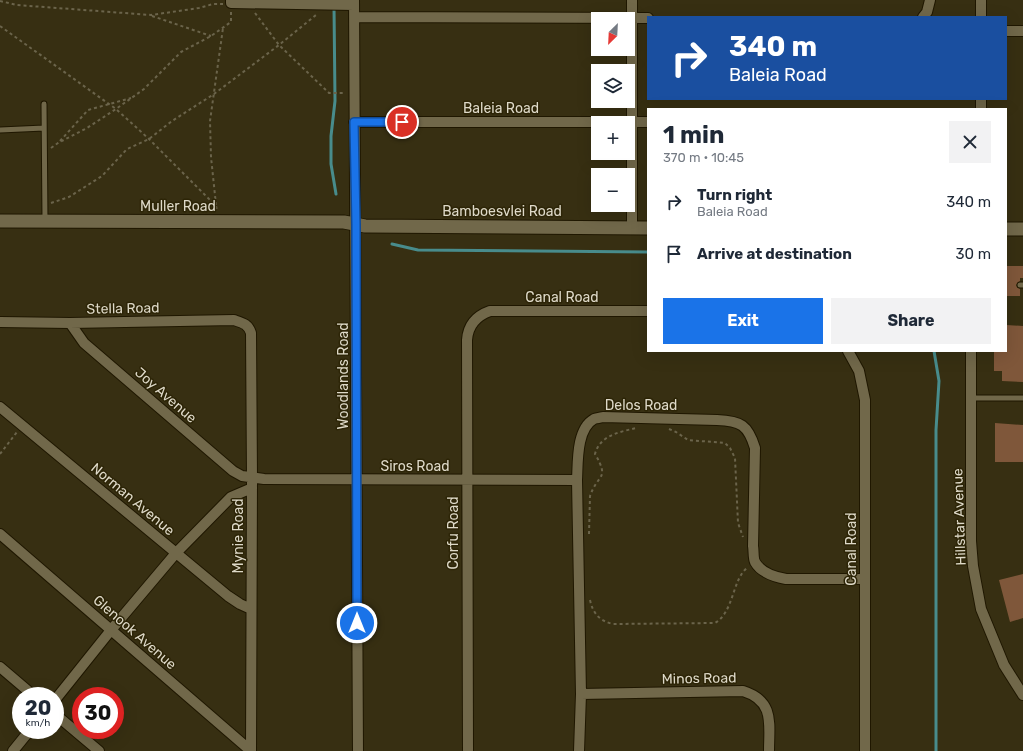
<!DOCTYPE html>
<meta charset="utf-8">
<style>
body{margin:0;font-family:Rubik,sans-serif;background:#f2f2f3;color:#1f2937;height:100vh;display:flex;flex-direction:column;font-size:15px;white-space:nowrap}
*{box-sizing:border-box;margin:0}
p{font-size:13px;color:#747a83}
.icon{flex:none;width:22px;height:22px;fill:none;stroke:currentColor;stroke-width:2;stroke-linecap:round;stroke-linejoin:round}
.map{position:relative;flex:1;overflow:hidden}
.details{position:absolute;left:647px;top:108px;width:360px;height:244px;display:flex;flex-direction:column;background:#fff;border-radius:0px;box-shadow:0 4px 16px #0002}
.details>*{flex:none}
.banner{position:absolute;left:647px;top:16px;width:360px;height:84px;border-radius:0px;box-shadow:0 4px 16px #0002;background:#1a4fa0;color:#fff;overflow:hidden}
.needle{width:26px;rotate:204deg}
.buttons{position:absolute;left:591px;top:12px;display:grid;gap:8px}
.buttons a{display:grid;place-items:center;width:44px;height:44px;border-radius:0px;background:#fff;box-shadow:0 4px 16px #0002;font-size:20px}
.speed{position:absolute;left:12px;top:687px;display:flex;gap:8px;font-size:20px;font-weight:700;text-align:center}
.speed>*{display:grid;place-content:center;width:52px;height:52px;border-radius:50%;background:#fff;box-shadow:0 4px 16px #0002;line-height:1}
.speed small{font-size:10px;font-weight:400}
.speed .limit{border:6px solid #d22;background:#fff;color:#111}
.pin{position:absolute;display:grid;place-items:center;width:34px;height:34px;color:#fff;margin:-17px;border:2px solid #fff;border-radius:50%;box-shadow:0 1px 4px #0007}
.me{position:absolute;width:44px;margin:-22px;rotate:0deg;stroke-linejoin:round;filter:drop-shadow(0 0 3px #0008)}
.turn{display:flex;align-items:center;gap:14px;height:84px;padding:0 16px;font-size:18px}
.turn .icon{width:52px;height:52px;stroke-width:2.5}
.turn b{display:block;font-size:28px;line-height:34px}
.round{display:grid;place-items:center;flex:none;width:42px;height:42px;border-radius:0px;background:#f2f2f3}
.headline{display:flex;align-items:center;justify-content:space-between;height:68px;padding:0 16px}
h1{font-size:24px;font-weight:700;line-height:30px}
.primary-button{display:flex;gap:8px;margin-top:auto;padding:8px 16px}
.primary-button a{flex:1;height:46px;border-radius:0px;background:#1a73e8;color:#fff;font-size:16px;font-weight:700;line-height:46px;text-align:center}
.primary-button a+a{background:#f2f2f3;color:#1f2937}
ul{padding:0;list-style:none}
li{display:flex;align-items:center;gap:12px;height:52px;padding:0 16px}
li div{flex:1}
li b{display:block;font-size:15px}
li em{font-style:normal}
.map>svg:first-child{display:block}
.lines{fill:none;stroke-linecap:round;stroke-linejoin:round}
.stream{stroke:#488c8c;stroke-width:3}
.building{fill:#7f573a}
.service-casing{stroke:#1f1700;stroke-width:7}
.minor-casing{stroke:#1f1700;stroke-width:12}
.tertiary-casing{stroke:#1f1700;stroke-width:15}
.path{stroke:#6b644b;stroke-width:2;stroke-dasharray:3 3;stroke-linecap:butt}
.service{stroke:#71684a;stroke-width:5}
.minor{stroke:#71684a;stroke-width:10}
.tertiary{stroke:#71684a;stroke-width:13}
.route-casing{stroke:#114b97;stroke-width:10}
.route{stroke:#1a73e8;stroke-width:7}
.labels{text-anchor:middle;stroke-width:3;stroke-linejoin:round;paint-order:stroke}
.street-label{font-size:14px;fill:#ded9c8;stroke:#2d2507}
</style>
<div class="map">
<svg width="1023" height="751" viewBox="0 0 1023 751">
<rect width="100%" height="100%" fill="#372f12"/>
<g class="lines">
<!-- stream -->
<path class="stream" d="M334,6L335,101L331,136V164L336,194
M392,244L418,250L648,252
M934,351L939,381L936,430V751"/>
</g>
<!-- building -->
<path class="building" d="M1006,266H1023V278H1020V281L1016,285L1017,287L1020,289V296H1006Z
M1006,325L1023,326V382L1002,381V371H994V351H1006Z
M995,423L1023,425V462H995Z
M1023,574V618L1010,622L999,580Z"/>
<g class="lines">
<defs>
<path id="service" d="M44,104L45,220
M0,130L44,128
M1020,285H1023
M971,398H1023"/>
<path id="minor" d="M231,0V3L354,5
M354,0L358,751
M981,0V17
M355,17L648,18
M923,17L927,12L930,0
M1006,31H1023
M981,99V109
M354,122H648
M632,228V0
M0,322L70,323L234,320C243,323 248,324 251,333L252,478L251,751
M70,323L84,343L233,471L242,476L264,479L577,480
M848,351L859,371L865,400V751
M971,351V541L973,566L981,609L1004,665L1023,695
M0,407L228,596L240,604L251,609
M0,534L251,751
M0,667L34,696
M581,694L743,691C775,701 769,724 769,751
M55,700L111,630L176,553L231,497L252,488
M55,714L99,751
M13,751L30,730
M468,751L467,340C468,325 476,316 490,311H648
M579,751L581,694L577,480C578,463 576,429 594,419C596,418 600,418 603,417L717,420C741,421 748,425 755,448L753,546C754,551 753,558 755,562C761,573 775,577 786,579H865"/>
<path id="tertiary" d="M0,221L344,222L365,226L648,228
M1006,229H1023"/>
</defs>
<!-- service casing -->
<use href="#service" class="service-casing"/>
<!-- minor casing -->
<use href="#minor" class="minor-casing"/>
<!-- tertiary casing -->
<use href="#tertiary" class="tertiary-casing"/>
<!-- path -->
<path class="path" d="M0,1L17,5L151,15L199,8L213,4H223
M255,13L279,45L329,93H345
M152,16L211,36
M0,26L116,109L149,139L216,206L217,211
M60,141L88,110L131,98
M51,148L58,143L87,128L116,109L144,89L181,52L211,36L231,22V12
M51,203L69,197L102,176L127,149L149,139L172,121L214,94L279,45L316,15
M216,205L211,157L210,121L223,28
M669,429L676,432L688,440L725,443L730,448L735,458L738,523L743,537
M0,454L17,432
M589,534L590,496C598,473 610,480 595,454C600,435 620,432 636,428
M590,600C593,614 600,621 613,624L715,623C734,612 732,580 747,568"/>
<!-- service -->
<use href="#service" class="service"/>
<!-- minor -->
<use href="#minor" class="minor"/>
<!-- tertiary -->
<use href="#tertiary" class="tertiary"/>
</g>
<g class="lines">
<defs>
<path id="route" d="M357,623L356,225L354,122H402"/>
</defs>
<!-- route casing -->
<use href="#route" class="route-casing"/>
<!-- route -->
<use href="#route" class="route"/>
</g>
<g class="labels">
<!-- street labels -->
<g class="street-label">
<text x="501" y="113">Baleia Road</text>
<text x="178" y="211">Muller Road</text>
<text x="502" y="216">Bamboesvlei Road</text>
<text x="562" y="302">Canal Road</text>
<text transform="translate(123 308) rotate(-1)" y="5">Stella Road</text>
<text transform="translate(343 376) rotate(-90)" y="5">Woodlands Road</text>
<text transform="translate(166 395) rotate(41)" y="5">Joy Avenue</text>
<text x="641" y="410">Delos Road</text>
<text x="415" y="471">Siros Road</text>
<text transform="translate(133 499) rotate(40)" y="5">Norman Avenue</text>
<text transform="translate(959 517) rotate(-92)" y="5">Hillstar Avenue</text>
<text transform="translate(453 533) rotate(-90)" y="5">Corfu Road</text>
<text transform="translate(238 536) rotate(-90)" y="5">Mynie Road</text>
<text transform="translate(851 549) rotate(-90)" y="5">Canal Road</text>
<text transform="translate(135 632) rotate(41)" y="5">Glenook Avenue</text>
<text transform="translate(699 678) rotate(-1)" y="5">Minos Road</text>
</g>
</g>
</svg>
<div class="buttons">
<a><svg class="needle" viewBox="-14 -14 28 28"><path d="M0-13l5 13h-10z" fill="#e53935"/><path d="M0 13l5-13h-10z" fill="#747a83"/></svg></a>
<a><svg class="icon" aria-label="layers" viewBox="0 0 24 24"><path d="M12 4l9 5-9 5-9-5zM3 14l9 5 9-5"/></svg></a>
<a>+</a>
<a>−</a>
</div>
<div class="speed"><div>20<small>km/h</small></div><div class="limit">30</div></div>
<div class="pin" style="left:402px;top:122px;background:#d93025"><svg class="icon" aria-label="arrive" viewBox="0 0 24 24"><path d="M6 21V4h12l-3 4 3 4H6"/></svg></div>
<svg class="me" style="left:357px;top:623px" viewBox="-20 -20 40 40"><circle r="17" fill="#1a73e8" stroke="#fff" stroke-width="3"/><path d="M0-11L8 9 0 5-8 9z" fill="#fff"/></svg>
<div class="banner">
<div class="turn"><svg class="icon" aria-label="right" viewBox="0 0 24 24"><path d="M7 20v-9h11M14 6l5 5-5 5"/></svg><div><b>340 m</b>Baleia Road</div></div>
</div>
<section class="details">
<div class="headline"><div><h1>1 min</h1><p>370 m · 10:45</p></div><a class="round"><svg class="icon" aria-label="close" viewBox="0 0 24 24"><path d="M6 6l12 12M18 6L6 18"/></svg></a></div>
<ul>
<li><svg class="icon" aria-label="right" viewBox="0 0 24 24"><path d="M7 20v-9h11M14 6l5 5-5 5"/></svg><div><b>Turn right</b><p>Baleia Road</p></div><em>340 m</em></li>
<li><svg class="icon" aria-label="arrive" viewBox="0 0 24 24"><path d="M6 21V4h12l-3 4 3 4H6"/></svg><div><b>Arrive at destination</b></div><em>30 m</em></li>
</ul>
<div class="primary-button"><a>Exit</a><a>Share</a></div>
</section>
</div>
